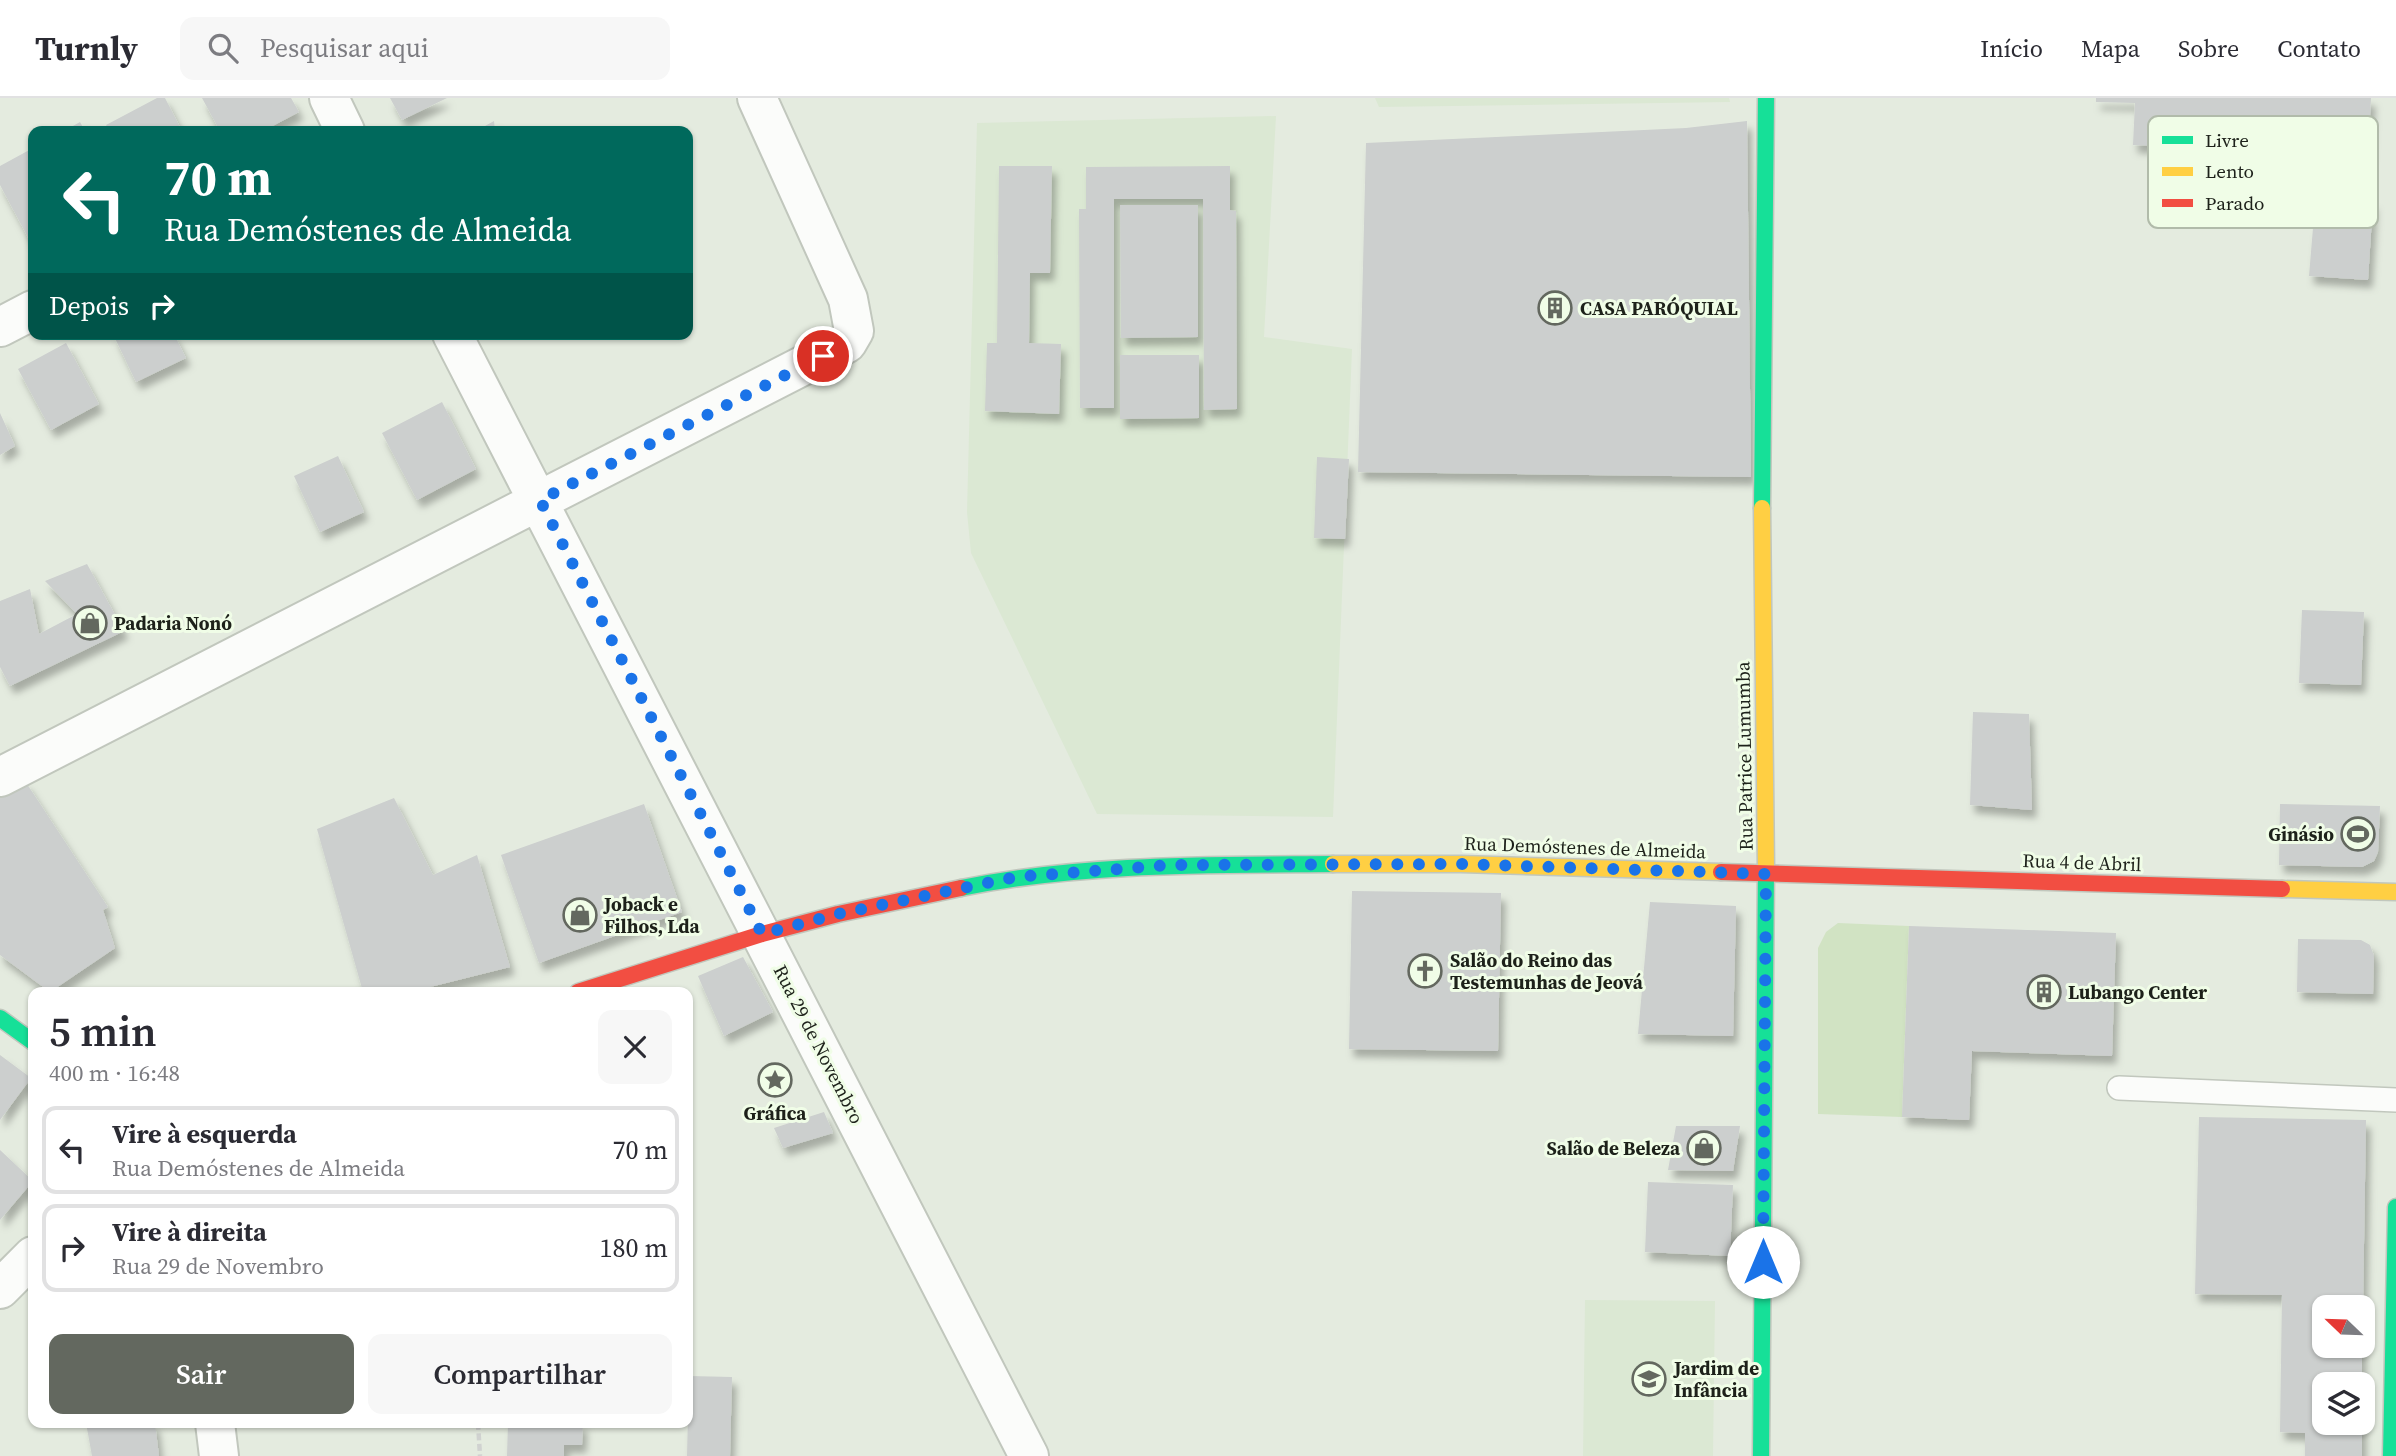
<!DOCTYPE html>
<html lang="pt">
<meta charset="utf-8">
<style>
body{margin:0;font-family:"Source Serif 4",serif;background:#f7f7f7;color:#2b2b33;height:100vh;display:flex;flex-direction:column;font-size:26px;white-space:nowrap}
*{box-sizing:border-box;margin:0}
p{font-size:23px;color:#7c7c81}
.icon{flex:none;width:38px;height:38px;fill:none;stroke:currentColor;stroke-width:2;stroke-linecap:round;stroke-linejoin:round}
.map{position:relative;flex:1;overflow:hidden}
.sheet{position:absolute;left:28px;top:889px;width:665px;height:441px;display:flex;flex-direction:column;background:#fff;border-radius:14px;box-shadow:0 2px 5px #0004}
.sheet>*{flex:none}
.top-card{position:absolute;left:28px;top:28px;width:665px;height:214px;border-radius:14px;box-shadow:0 2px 5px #0004;background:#00695c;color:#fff;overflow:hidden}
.needle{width:46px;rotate:293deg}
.fabs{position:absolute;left:2312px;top:1197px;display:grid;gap:14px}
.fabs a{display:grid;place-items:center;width:63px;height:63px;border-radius:14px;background:#fff;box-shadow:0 2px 5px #0004;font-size:35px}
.pin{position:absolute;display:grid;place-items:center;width:60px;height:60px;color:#fff;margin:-30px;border:4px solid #fff;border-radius:50%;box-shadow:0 2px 7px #0007}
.me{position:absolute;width:77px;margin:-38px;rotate:0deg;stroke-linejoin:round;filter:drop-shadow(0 0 5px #0008)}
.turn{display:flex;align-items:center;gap:24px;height:147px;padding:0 21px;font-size:32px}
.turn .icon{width:91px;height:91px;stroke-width:2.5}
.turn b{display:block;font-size:49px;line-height:60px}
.then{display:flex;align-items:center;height:66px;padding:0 21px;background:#0003;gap:14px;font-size:26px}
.round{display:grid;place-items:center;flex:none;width:74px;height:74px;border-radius:14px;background:#f7f7f7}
.headline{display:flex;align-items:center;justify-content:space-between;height:119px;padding:0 21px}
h1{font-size:42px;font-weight:600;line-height:52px}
.button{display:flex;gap:14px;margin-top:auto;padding:14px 21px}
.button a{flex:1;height:80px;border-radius:14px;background:#63685f;color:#fff;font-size:28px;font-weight:600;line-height:80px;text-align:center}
.button a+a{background:#f7f7f7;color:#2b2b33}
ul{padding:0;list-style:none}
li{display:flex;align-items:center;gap:21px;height:88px;margin:0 14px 10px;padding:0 7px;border:4px solid #e1e1e2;border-radius:14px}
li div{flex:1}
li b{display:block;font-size:26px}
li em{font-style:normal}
header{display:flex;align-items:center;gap:42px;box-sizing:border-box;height:98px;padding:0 35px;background:#fff;border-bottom:2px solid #e1e1e2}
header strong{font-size:33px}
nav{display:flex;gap:38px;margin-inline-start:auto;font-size:24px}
.search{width:490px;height:63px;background:#f7f7f7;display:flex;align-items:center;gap:18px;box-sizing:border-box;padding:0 24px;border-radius:14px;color:#7c7c81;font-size:26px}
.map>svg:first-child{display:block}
.built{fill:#dbe8d3}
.green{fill:#d1e3c3}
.building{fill:#cccfce;filter:url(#shadow)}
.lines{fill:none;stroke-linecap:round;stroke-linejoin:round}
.lane-casing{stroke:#c1c7bd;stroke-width:26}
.street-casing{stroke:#c1c7bd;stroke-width:42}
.fast-casing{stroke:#c1c7bd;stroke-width:19}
.slow-casing{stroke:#c1c7bd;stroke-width:19}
.jam-casing{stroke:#c1c7bd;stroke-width:19}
.path{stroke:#d0d2d0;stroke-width:4.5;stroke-dasharray:7 3.5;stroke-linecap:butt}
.lane{stroke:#fbfcfa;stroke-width:23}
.street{stroke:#fbfcfa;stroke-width:38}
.fast{stroke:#16e098;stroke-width:16}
.slow{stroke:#ffcf43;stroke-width:16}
.jam{stroke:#f24e42;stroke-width:16}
.route{stroke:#1a73e8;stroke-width:12;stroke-dasharray:0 21.6}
.labels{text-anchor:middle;stroke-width:6;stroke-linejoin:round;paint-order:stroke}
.poi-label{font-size:19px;font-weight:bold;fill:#1d211a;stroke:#f0fde7;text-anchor:start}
.street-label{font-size:19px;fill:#1d211a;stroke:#f0fde7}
.key{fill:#f0fde7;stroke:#b1bbaa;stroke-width:2}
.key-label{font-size:19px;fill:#1d211a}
</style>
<header>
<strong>Turnly</strong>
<div class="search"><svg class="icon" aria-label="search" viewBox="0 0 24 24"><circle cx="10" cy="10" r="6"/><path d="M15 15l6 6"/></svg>Pesquisar aqui</div>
<nav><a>Início</a><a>Mapa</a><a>Sobre</a><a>Contato</a></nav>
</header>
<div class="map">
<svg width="2396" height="1358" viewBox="0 0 2396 1358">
<defs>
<filter id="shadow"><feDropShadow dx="4.5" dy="8" stdDeviation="3.5" flood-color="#0004"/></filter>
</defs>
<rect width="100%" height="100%" fill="#e4ebdf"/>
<!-- built -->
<path class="built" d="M1375,0H1729L1730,4L1379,9Z
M1276,18L1264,239L1352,251L1333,719L1097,716L971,455L967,414L977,25Z
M1585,1202L1715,1203L1713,1358H1583Z"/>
<!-- green -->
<path class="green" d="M1838,825L1909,828L1902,1019L1818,1016V850L1826,834Z"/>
<!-- building -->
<path class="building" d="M157,0H165L182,33H110L106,27Z
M202,0H291L299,14L263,33H220Z
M390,0H447L402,22Z
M2096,0H2371L2368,56L2133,47L2135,5L2096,4Z
M494,23L495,33H476Z
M1747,23L1751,379L1358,374L1366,45L1686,30Z
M80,24L85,33H64Z
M33,50V141L30,143L0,87V68Z
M999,68H1052L1050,175H1030L1029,245L1061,246L1059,316L985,313L987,245H997Z
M1230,68V112L1236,113L1237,311L1204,312L1203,101H1114V310H1080L1079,111H1086V69Z
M2332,102L2373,104L2368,182L2309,178L2313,130L2330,131Z
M1120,107H1198V239L1121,240Z
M113,236H174L186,260L136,284Z
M66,245L99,306L51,332L18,271Z
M1120,257H1199V320L1120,321Z
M442,304L476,371L417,402L382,335Z
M0,315L15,348L0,357Z
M338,358L364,414L320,434L294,378Z
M1317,359L1349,361L1345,441L1314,440Z
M87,466L124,533L10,588L0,569V503L30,491L39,536L77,516L45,483Z
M2302,512L2364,514L2361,587L2299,585Z
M1973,614L2029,616L2032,712L1970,707Z
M25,683L108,809L103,812L115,850L50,894L0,857V700Z
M394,700L433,777L477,757L510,869L410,894H363L317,731Z
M644,706L682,814L539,865L501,757Z
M2280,706L2380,708L2378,754L2374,763L2362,769L2279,767Z
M1352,793L1501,795L1498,953L1349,951Z
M1650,804L1736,808L1733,938L1638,936Z
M1909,828L2116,835L2112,958L1972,953L1969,1022L1902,1019Z
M2298,841L2361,842L2370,847L2374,858L2373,896L2297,894Z
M743,859L773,914L724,938L698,878Z
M0,957L31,980L0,1022Z
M824,1014L833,1035L783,1050L774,1030Z
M2199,1019L2366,1022L2363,1209H2324V1248H2362V1286H2324V1325H2362V1358H2305V1335L2280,1334L2282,1197L2195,1196Z
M1676,1028H1740L1733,1073L1668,1072Z
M0,1052L33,1083L0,1122Z
M1648,1084L1733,1087L1730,1158L1645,1154Z
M689,1278L732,1279L730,1358H687Z
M86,1325H155L159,1358H92Z
M508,1325H583L582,1347H564V1358H507Z"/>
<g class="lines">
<defs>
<path id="lane" d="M2119,990L2396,1002"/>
<path id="street" d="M329,0L345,33
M0,229L33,212
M452,236L1029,1358
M0,679L847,245L854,233L848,201L757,0
M0,1191L33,1158
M215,1325L219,1358"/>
<path id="fast" d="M1762,410L1766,0
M961,790C1083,765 1209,767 1333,766
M0,920L33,944
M1761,1358L1766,771
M2391,1358L2396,1109"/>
<path id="slow" d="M1762,410L1766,771
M1333,766H1461L1721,774
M2282,791L2396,794"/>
<path id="jam" d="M1721,774L2282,791
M578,894L762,836L838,816L961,790"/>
</defs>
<!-- lane casing -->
<use href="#lane" class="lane-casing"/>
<!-- street casing -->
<use href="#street" class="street-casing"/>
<!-- fast casing -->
<use href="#fast" class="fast-casing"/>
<!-- slow casing -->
<use href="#slow" class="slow-casing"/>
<!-- jam casing -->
<use href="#jam" class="jam-casing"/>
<!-- path -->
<path class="path" d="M478,1325L480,1358"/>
<!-- lane -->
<use href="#lane" class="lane"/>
<!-- street -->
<use href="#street" class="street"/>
<!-- fast -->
<use href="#fast" class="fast"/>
<!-- slow -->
<use href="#slow" class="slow"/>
<!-- jam -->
<use href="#jam" class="jam"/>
</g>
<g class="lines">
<!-- route -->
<path class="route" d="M823,258L540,402L762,836L838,816L1016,779L1171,767L1461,766L1766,776L1763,1164"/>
</g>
<!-- icons -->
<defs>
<symbol id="building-ring" viewBox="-11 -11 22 22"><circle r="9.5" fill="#f0fde7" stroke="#63685f" stroke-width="1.5"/><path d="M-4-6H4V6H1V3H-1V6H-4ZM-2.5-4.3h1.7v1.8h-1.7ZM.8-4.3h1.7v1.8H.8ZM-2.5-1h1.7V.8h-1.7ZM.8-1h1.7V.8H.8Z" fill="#63685f"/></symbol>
<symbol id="shop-ring" viewBox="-11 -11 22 22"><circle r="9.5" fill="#f0fde7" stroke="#63685f" stroke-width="1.5"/><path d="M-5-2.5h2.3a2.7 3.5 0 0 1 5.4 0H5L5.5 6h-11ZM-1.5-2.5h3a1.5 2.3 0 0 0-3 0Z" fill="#63685f"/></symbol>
<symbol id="stadium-ring" viewBox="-11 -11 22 22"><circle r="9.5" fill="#f0fde7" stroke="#63685f" stroke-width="1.5"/><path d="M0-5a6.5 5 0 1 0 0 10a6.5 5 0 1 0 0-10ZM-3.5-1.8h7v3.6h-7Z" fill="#63685f"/></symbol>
<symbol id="church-ring" viewBox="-11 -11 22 22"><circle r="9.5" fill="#f0fde7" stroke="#63685f" stroke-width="1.5"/><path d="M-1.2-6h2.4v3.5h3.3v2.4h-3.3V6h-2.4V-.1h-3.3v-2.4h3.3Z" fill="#63685f"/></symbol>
<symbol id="sight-ring" viewBox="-11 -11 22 22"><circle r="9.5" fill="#f0fde7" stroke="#63685f" stroke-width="1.5"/><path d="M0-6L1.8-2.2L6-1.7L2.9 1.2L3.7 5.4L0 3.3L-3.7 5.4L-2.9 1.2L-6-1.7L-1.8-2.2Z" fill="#63685f"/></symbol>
<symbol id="school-ring" viewBox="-11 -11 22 22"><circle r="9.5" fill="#f0fde7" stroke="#63685f" stroke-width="1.5"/><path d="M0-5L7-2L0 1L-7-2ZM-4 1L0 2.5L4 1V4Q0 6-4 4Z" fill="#63685f"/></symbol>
</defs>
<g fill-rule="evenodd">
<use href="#building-ring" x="1536" y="191" width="38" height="38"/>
<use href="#shop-ring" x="71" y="506" width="38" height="38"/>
<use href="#stadium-ring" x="2339" y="717" width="38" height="38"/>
<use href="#shop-ring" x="561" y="798" width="38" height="38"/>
<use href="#church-ring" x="1406" y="854" width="38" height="38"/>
<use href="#building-ring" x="2025" y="875" width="38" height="38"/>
<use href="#sight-ring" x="756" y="963" width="38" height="38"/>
<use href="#shop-ring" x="1685" y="1031" width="38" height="38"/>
<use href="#school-ring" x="1630" y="1262" width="38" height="38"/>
</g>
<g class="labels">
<!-- poi labels -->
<g class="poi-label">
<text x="1580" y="217">CASA PARÓQUIAL</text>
<text x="114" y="532">Padaria Nonó</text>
<text x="2334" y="743" text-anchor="end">Ginásio</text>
<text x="604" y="813">Joback e<tspan x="604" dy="22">Filhos, Lda</tspan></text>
<text x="1450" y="869">Salão do Reino das<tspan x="1450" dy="22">Testemunhas de Jeová</tspan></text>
<text x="2068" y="901">Lubango Center</text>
<text x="775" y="1022" text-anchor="middle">Gráfica</text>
<text x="1680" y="1057" text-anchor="end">Salão de Beleza</text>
<text x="1674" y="1277">Jardim de<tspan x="1674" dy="22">Infância</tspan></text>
</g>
<!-- street labels -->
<g class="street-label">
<text transform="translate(1744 658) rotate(-91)" y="7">Rua Patrice Lumumba</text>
<text transform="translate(1585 749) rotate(2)" y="7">Rua Demóstenes de Almeida</text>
<text transform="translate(2082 764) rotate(2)" y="7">Rua 4 de Abril</text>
<text transform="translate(819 946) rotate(63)" y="7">Rua 29 de Novembro</text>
</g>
</g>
<!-- legend -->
<rect x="2148" y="18" width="230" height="112" rx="10" class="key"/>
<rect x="2162" y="38" width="31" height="8" fill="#16e098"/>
<rect x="2162" y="69" width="31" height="9" fill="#ffcf43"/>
<rect x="2162" y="101" width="31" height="8" fill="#f24e42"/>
<g class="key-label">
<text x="2205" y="49">Livre</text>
<text x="2205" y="80">Lento</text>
<text x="2205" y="112">Parado</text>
</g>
</svg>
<div class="fabs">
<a><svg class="needle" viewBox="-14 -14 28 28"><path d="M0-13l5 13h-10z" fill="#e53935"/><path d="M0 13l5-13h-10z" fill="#7c7c81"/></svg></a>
<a><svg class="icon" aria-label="layers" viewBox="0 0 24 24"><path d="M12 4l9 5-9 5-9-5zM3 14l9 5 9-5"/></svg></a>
</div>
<div class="pin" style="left:823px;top:258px;background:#d93025"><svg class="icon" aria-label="arrive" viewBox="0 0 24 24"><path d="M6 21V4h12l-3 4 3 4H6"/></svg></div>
<svg class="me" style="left:1763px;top:1164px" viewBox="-20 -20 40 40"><circle r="19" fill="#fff"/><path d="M0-13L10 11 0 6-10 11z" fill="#1a73e8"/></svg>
<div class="top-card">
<div class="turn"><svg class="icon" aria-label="left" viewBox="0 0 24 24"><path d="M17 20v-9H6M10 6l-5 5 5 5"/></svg><div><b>70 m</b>Rua Demóstenes de Almeida</div></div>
<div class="then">Depois<svg class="icon" aria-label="right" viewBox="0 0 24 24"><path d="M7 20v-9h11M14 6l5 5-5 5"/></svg></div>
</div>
<section class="sheet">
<div class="headline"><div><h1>5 min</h1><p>400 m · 16:48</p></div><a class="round"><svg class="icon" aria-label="close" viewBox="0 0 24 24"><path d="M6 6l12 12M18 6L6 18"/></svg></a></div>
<ul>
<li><svg class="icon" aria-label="left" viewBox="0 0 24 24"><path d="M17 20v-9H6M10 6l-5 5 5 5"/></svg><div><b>Vire à esquerda</b><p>Rua Demóstenes de Almeida</p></div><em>70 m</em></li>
<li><svg class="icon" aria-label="right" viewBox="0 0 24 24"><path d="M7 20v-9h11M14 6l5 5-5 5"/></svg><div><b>Vire à direita</b><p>Rua 29 de Novembro</p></div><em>180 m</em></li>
</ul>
<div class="button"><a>Sair</a><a>Compartilhar</a></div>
</section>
</div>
